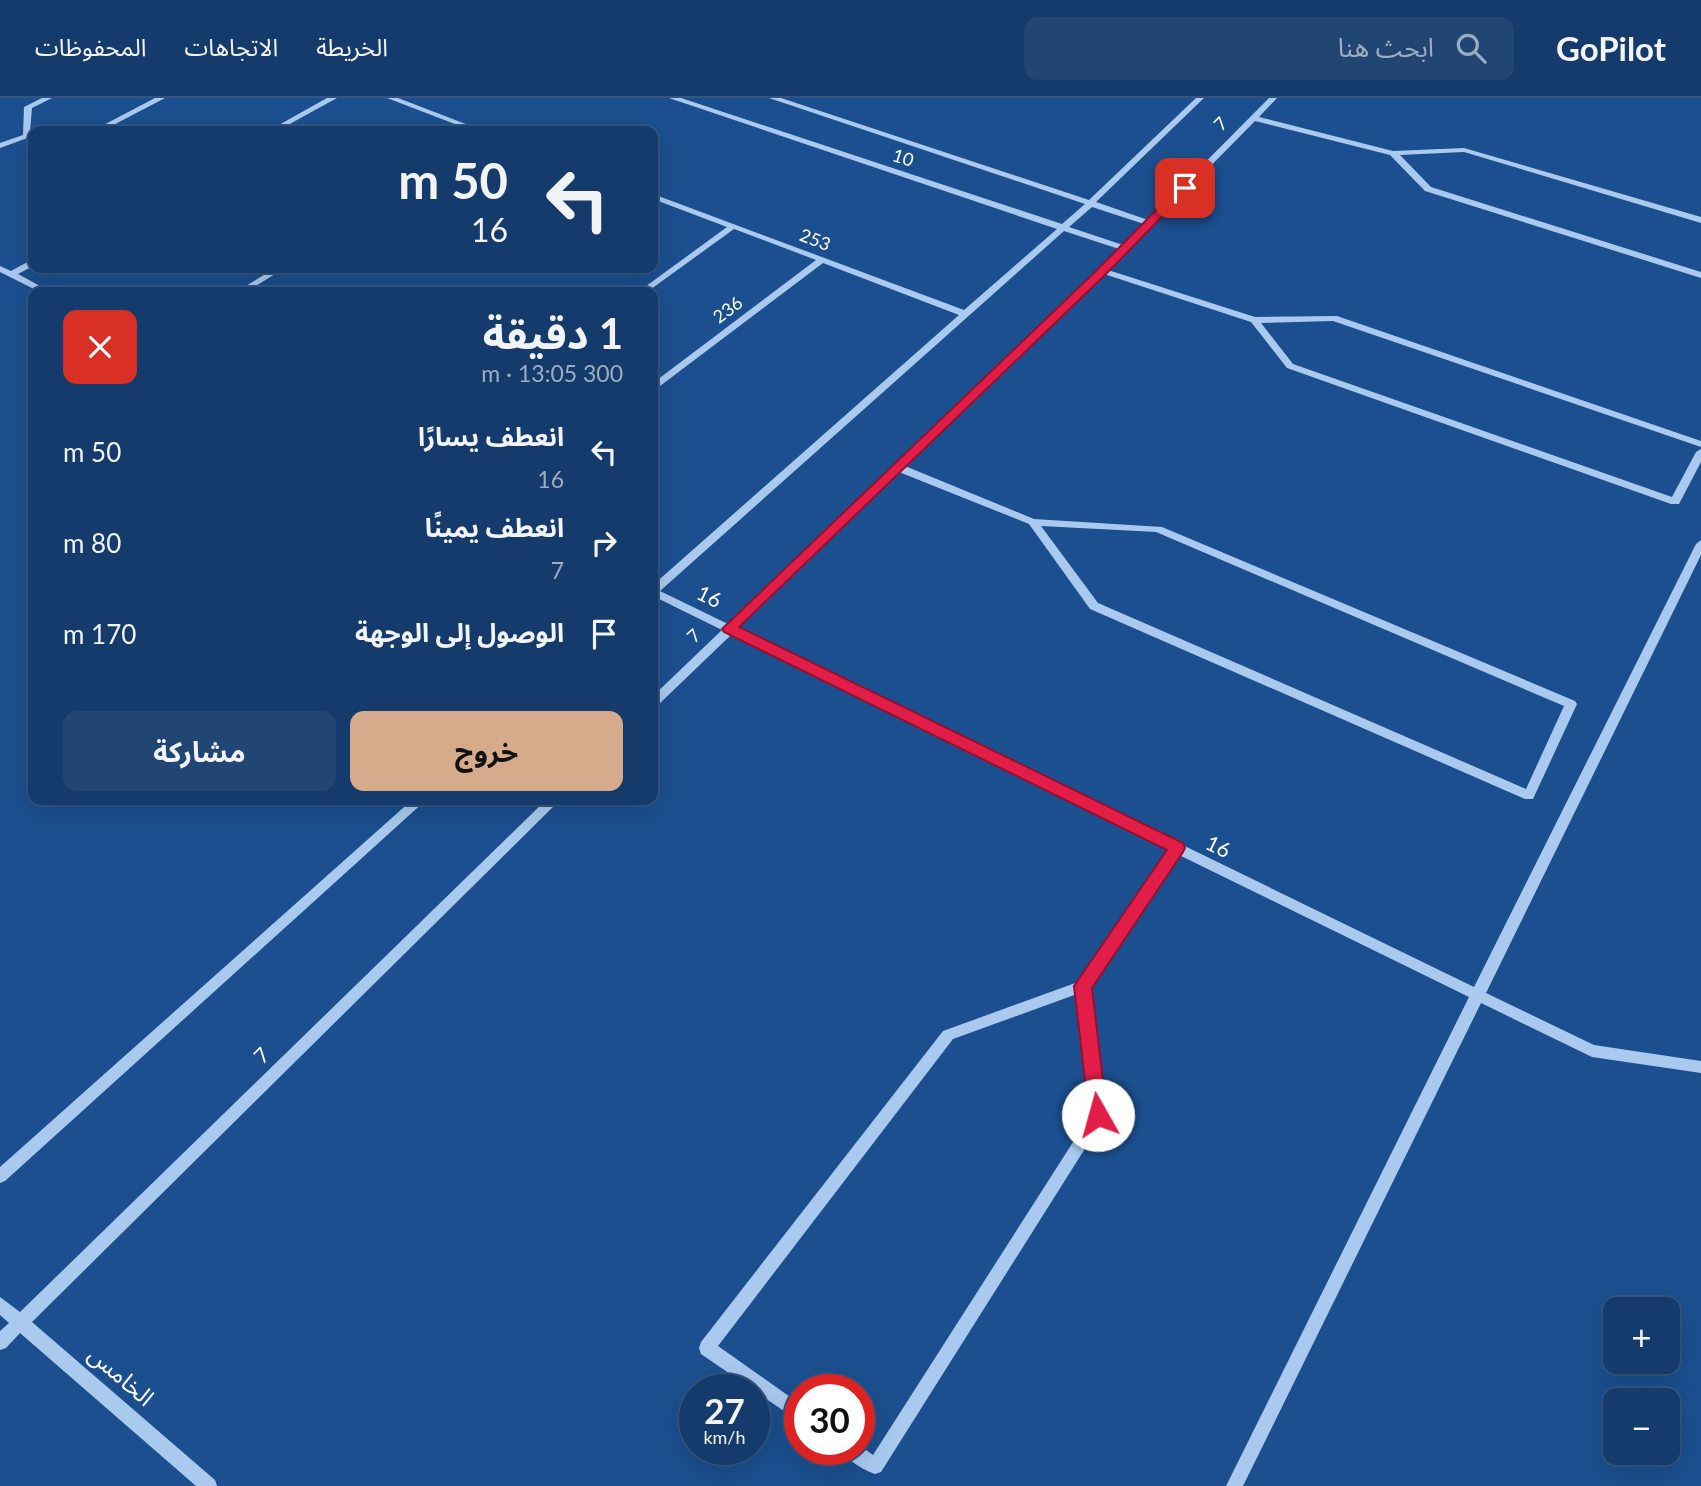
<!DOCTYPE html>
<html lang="ar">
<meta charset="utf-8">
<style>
body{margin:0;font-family:Lato,"Noto Sans Arabic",sans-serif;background:#214673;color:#f1f3f6;direction:rtl;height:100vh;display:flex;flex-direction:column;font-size:26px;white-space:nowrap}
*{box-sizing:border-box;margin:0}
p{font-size:23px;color:#9dadc1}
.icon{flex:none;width:38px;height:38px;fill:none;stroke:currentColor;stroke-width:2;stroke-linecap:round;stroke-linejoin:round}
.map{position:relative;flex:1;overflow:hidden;direction:ltr}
.panel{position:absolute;left:28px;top:189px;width:630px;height:518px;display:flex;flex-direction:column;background:#143b6b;border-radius:14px;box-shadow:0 7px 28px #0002,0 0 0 2px #33557e;direction:rtl}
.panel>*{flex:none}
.guide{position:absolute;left:28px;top:28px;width:630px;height:147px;border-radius:14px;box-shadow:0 7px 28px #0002,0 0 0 2px #33557e;direction:rtl;background:#143b6b;color:#f1f3f6;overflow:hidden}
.buttons{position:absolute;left:1603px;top:1199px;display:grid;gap:14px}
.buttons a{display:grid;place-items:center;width:77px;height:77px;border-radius:14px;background:#143b6b;box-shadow:0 7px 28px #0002,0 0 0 2px #33557e;font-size:35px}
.speed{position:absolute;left:679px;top:1276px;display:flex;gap:14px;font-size:35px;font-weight:700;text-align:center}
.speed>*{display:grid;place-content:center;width:91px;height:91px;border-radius:50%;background:#143b6b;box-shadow:0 7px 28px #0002,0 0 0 2px #33557e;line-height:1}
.speed small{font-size:18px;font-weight:400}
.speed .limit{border:10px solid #d22;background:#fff;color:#111}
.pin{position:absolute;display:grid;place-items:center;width:60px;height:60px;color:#fff;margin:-30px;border-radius:14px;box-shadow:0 4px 10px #0006}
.me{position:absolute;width:77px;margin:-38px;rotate:353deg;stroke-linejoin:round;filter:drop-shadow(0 0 5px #0008)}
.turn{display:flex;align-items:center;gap:24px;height:147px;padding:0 35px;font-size:32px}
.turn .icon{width:91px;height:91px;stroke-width:2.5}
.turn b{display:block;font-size:49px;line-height:60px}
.round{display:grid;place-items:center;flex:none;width:74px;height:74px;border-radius:14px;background:#214673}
.headline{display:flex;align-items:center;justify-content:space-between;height:119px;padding:0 35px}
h1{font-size:42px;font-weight:700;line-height:52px}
.primary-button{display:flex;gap:14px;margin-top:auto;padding:14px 35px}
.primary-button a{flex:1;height:80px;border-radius:14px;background:#d6ab8b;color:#111;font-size:28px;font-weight:700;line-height:80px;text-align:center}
.primary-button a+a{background:#214673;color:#f1f3f6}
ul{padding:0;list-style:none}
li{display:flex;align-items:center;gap:21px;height:91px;padding:0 35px}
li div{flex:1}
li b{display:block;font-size:26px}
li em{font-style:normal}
header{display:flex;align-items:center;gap:42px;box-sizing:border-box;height:98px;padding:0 35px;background:#143b6b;border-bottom:2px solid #33557e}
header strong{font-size:33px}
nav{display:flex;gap:38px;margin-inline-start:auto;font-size:24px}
.search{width:490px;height:63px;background:#214673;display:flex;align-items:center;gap:18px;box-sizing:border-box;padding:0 24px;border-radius:14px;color:#9dadc1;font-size:26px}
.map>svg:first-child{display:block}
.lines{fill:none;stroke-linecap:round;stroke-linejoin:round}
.minor{fill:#a9c9ee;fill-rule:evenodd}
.route{fill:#e11d48;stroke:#92132f;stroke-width:2}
.labels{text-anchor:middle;stroke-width:7;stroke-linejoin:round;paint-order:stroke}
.far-street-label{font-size:18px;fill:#fff;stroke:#1b4f8f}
.street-label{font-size:21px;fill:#fff;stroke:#1b4f8f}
.near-street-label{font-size:24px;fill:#fff;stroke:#1b4f8f}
</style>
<header>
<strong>GoPilot</strong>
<div class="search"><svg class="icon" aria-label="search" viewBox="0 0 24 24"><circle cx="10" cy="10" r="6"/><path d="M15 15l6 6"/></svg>ابحث هنا</div>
<nav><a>الخريطة</a><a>الاتجاهات</a><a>المحفوظات</a></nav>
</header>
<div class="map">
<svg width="1701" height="1388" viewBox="0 0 1701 1388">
<rect width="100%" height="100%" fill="#1b4f8f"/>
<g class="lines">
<!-- minor -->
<path class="minor" d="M42,0H52L32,10L30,34H33V38L0,50V45L23,37L24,9Z
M155,0H165L102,33H92Z
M327,0H337L277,33H268Z
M387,0H398L484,33H473Z
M669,0H681L1062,126L1085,106L769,0H781L1089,102L1196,0H1204L1096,104L1148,122L1269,0H1277L1259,19L1393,53L1464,50L1701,119V125L1464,54L1400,57L1431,89L1701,174V180L1425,93L1390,57L1255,23L1108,172L1255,219L1337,218L1701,343V349L1333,223L1261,225L1293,266L1672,399L1696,354L1701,351V364L1679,406H1671L1287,270L1251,224L1104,176L905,368L1034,421L1162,429L1575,603L1577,606L1533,701H1525L1090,511L1029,426L899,374L737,530L1474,889L1696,446L1701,442V457L1486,895L1594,947L1701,963V975L1592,959L1481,905L1243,1388H1226L1469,899L1179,757L1090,889L1105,1017L1103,1022L881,1374L875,1376C864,1372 846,1362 842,1351H859V1347L873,1357L1091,1016L1077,896L953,941L718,1248L800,1306V1324L701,1256L699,1250L701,1244L943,933L1078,884L1169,752L731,537L657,608L653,609V598L722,532L653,498V487L959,217L823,165L656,291L653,292V285L816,162L734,131L647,194H638L727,129L653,101V96L964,212L1057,131ZM1092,109L1144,126L1123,147L1069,129ZM1064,133L1119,151L728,526L660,493ZM1041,428L1156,434L1564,608L1526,691L1098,505Z
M33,161V168L18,176L51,194H40L0,174V168L11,173Z
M275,170H285L246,194H236Z
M412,702H426L5,1083L0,1085V1069Z
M546,702H560L32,1224L215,1382L217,1388H196L20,1235L6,1250L0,1252V1233L9,1225L0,1217V1199L20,1214Z"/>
</g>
<!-- route -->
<path class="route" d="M1181,87L1190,90L1106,176L739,529L1183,745L1185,750L1183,754L1092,890L1107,1017L1105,1023L1098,1025L1092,1023L1089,1017L1074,888L1167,752L724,534L722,531L1098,171Z"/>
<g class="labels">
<!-- far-street labels -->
<g class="far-street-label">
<text transform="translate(1221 26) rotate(-45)" y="6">7</text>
<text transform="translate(903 60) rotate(18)" y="6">10</text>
<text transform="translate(815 142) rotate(21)" y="6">253</text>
<text transform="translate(728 212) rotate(-37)" y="6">236</text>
<text transform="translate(694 538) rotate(-44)" y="6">7</text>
</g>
<!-- street labels -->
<g class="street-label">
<text transform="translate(709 499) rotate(26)" y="7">16</text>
<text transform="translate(1218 749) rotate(26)" y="7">16</text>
<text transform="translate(262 958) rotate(-44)" y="7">7</text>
</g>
<!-- near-street labels -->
<g class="near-street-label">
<text transform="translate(121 1278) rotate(41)" y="8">الخامس</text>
</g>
</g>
</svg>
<div class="buttons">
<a>+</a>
<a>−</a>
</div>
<div class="speed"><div>27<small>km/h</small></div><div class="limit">30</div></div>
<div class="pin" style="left:1185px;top:90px;background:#d93025"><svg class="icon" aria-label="arrive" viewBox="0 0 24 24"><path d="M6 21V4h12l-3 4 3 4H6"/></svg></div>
<svg class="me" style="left:1098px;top:1017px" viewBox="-20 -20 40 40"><circle r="19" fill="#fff"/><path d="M0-13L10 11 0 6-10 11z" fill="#e11d48"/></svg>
<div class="guide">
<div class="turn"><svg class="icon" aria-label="left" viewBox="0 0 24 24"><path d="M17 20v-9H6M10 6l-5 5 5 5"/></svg><div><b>50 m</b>16</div></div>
</div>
<section class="panel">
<div class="headline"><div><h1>1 دقيقة</h1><p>300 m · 13:05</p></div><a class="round" style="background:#d93025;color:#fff"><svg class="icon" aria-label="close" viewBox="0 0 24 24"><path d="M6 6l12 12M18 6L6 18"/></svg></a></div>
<ul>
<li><svg class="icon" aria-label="left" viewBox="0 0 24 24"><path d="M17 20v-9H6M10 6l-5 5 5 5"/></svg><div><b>انعطف يسارًا</b><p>16</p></div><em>50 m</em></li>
<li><svg class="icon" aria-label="right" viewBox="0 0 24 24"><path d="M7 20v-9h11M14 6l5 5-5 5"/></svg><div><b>انعطف يمينًا</b><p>7</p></div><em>80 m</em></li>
<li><svg class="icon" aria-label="arrive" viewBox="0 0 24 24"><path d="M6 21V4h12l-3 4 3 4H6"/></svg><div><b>الوصول إلى الوجهة</b></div><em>170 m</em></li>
</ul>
<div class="primary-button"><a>خروج</a><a>مشاركة</a></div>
</section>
</div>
